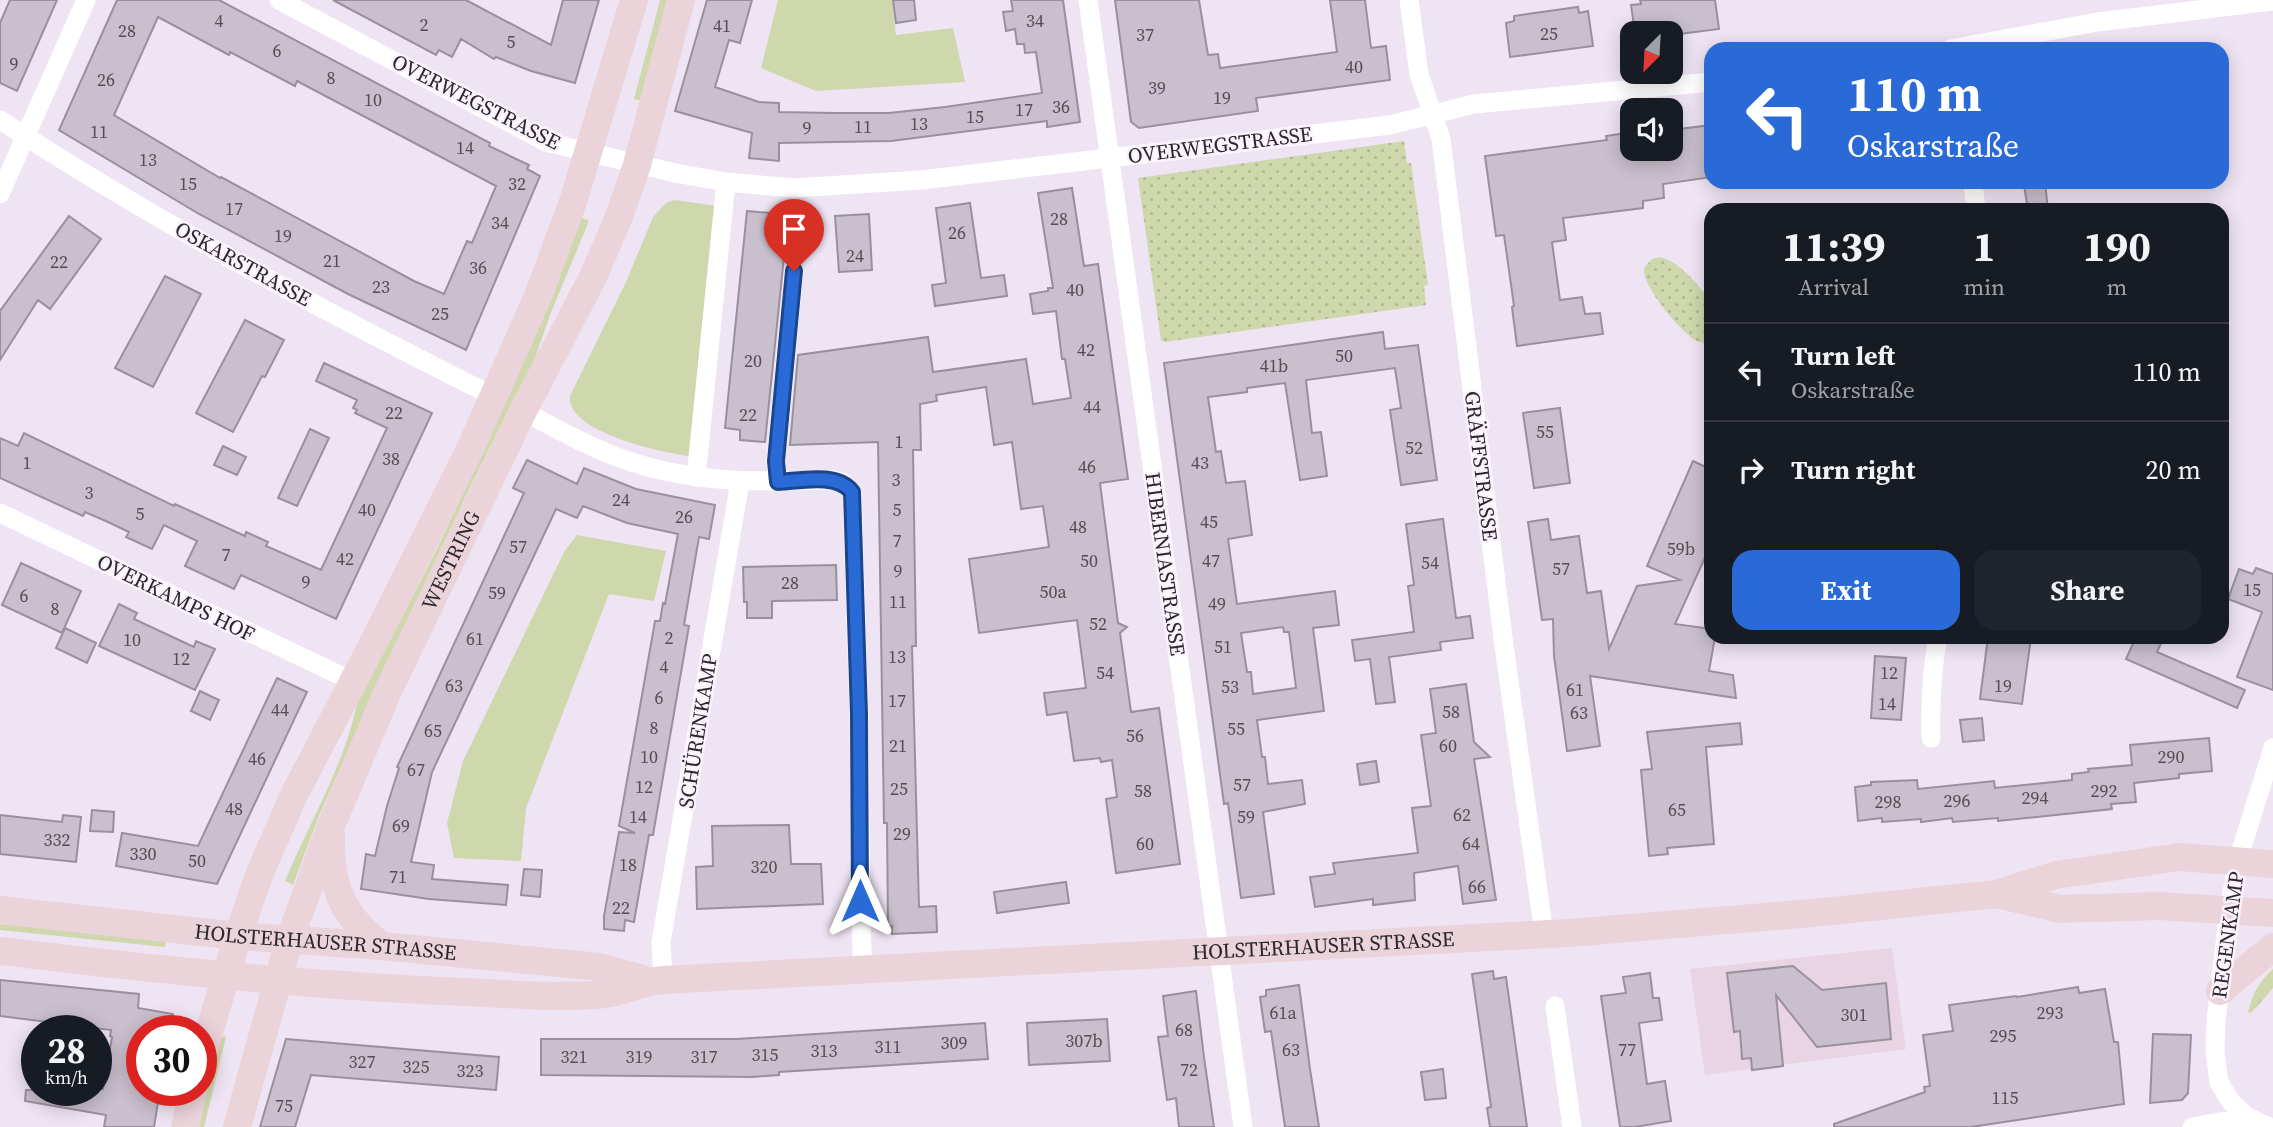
<!DOCTYPE html>
<meta charset="utf-8">
<style>
body{margin:0;font-family:"Source Serif 4",serif;background:#20242c;color:#f1f3f6;height:100vh;display:flex;flex-direction:column;font-size:26px;white-space:nowrap}
*{box-sizing:border-box;margin:0}
p{font-size:23px;color:#9ea1a6}
.icon{flex:none;width:38px;height:38px;fill:none;stroke:currentColor;stroke-width:2;stroke-linecap:round;stroke-linejoin:round}
.map{position:relative;flex:1;overflow:hidden}
.panel{position:absolute;left:1704px;top:203px;width:525px;height:441px;display:flex;flex-direction:column;background:#171b24;border-radius:21px;box-shadow:0 4px 18px #0003}
.panel>*{flex:none}
.banner{position:absolute;left:1704px;top:42px;width:525px;height:147px;border-radius:21px;box-shadow:0 4px 18px #0003;background:#2a6ad7;color:#fff;overflow:hidden}
.needle{width:46px;rotate:204deg}
.tools{position:absolute;left:1620px;top:21px;display:grid;gap:14px}
.tools a{display:grid;place-items:center;width:63px;height:63px;border-radius:14px;background:#171b24;box-shadow:0 4px 18px #0003;font-size:35px}
.speed{position:absolute;left:21px;top:1015px;display:flex;gap:14px;font-size:35px;font-weight:700;text-align:center}
.speed>*{display:grid;place-content:center;width:91px;height:91px;border-radius:50%;background:#171b24;box-shadow:0 4px 18px #0003;line-height:1}
.speed small{font-size:18px;font-weight:400}
.speed .limit{border:10px solid #d22;background:#fff;color:#111}
.pin{position:absolute;display:grid;place-items:center;width:60px;height:60px;color:#fff;margin:-72px -30px;border-radius:50% 50% 50% 0;rotate:-45deg;box-shadow:0 0 7px #0007}
.pin .icon{rotate:45deg}
.me{position:absolute;width:77px;margin:-38px;rotate:0deg;stroke-linejoin:round;filter:drop-shadow(0 0 5px #0008)}
.turn{display:flex;align-items:center;gap:24px;height:147px;padding:0 28px;font-size:32px}
.turn .icon{width:91px;height:91px;stroke-width:2.5}
.turn b{display:block;font-size:49px;line-height:60px}
.eta{display:flex;justify-content:space-evenly;align-items:center;height:119px;text-align:center}
.eta b{font-size:42px;font-weight:700;line-height:49px}
.primary-button{display:flex;gap:14px;margin-top:auto;padding:14px 28px}
.primary-button a{flex:1;height:80px;border-radius:21px;background:#2a6ad7;color:#fff;font-size:28px;font-weight:700;line-height:80px;text-align:center}
.primary-button a+a{background:#20242c;color:#f1f3f6}
ul{padding:0;list-style:none}
li{display:flex;align-items:center;gap:21px;height:98px;padding:0 28px;border-top:2px solid #363941}
li div{flex:1}
li b{display:block;font-size:26px}
li em{font-style:normal}
.map>svg:first-child{display:block}
.commercial{fill:#e8d4e3}
.grass{fill:#ced8ac}
.forest{fill:url(#forest-firs)}
.park{fill:url(#park-dots)}
.building{fill:#cabfcd;stroke:#9a909d;stroke-width:2;fill-rule:evenodd}
.lines{fill:none;stroke-linecap:round;stroke-linejoin:round}
.street{stroke:#fff;stroke-width:19}
.secondary{stroke:#ebd3da;stroke-width:28}
.route-casing{stroke:#1b458c;stroke-width:18}
.route{stroke:#2a6ad7;stroke-width:12}
.labels{text-anchor:middle;stroke-width:5;stroke-linejoin:round;paint-order:stroke}
.number-label{font-size:18px;fill:#534d55}
.street-label{font-size:21px;fill:#2b272d;stroke:#fbf2fe}
</style>
<div class="map">
<svg width="2273" height="1127" viewBox="0 0 2273 1127">
<defs>
<pattern id="forest-firs" width="22" height="20" patternUnits="userSpaceOnUse" patternTransform="scale(1.75)"><rect width="22" height="20" fill="#ced8ac"/><path d="M5 1l3.5 6h-7zM16 11l3.5 6h-7z" fill="#b1b994"/></pattern>
<pattern id="park-dots" width="8" height="8" patternUnits="userSpaceOnUse" patternTransform="scale(1.75)"><rect width="8" height="8" fill="#ced8ac"/><path d="M2 2h.1M6 6h.1" fill="none" stroke="#b1b994" stroke-width="1.8" stroke-linecap="round"/></pattern>
</defs>
<rect width="100%" height="100%" fill="#efe4f3"/>
<!-- commercial -->
<path class="commercial" d="M1892,948L1906,1049L1705,1075L1690,969Z"/>
<!-- grass -->
<path class="grass" d="M660,0H667L643,101L634,99Z
M778,0H892L896,35L953,28L965,82L816,91L761,68Z
M674,200L718,206L692,454L688,456C661,452 566,432 570,396L626,282L653,217L666,203Z
M580,217L589,221L550,315L534,361L473,481L370,701L319,816L293,885L285,881C309,823 344,766 357,704L436,551L498,418Z
M577,535L666,551L654,601L609,594L526,808L521,861L454,858L447,823L463,761L564,552Z
M0,924L166,940L165,947L0,930Z
M220,1036L226,1037L204,1127H197Z"/>
<!-- forest -->
<path class="forest" d="M2273,969V988L2252,1012L2248,1013C2252,994 2259,982 2273,969Z"/>
<!-- park -->
<path class="park" d="M1404,141L1407,163H1411L1428,285L1424,286L1426,305L1165,342L1161,340L1138,178Z
M1660,257C1682,263 1698,285 1711,302V344C1706,344 1701,343 1695,340C1680,331 1641,285 1644,268L1652,259Z"/>
<!-- building -->
<path class="building" d="M10,0H57L17,91L0,83V23Z
M117,0H219L490,143L489,146L529,165L527,169L540,176L466,350L348,294L199,214L59,130ZM158,17L229,55L230,52L295,86L297,81L496,186L472,243L467,241L444,294L414,281L221,177L220,178L114,115Z
M333,0H466L551,45L563,0H599L575,83L531,71L496,57L494,59L461,39L452,57L439,50L436,55Z
M707,0H752L740,43L729,40L715,87L759,102L779,103V112L835,113H889L945,107L1042,93L1036,52L1025,53L1024,44H1017L1015,29L1006,31L1003,12L1013,11L1011,0H1063L1080,122L1047,127V121L891,141L779,143V161L749,158L752,133L675,111Z
M893,0H914L916,20L896,23Z
M1115,0H1199L1208,55L1218,54L1220,68L1337,52L1330,0H1365L1371,48L1386,46L1390,80L1256,98L1258,111L1139,128L1131,122Z
M1640,0H1715L1719,29L1671,35V33H1635L1631,5L1641,4Z
M1578,7L1579,13L1588,11L1593,46L1510,57L1506,23L1514,21V16Z
M1712,125V177L1663,184L1664,198L1643,201V208L1563,218L1566,240L1552,242L1560,300L1582,297L1585,314L1600,313L1603,334L1517,346L1512,307L1514,306L1504,235L1496,236L1485,156L1607,140L1606,136L1633,132V149H1671V130Z
M2045,182L2048,210H2028L2024,185Z
M1072,188L1084,266L1098,264L1128,479L1100,483L1118,623L1127,627L1120,633L1131,712L1159,708L1180,864L1116,873L1106,799L1117,797L1112,760L1101,762L1100,758L1074,761L1067,712L1047,715L1044,693L1086,688L1077,620L979,633L969,559L1049,547L1043,506L1021,509L1012,442L994,445L986,387L936,395L937,401L920,404L921,450H913L916,646H912L919,907L936,906L937,932L892,934V926H888L887,823H884L878,442L790,445L798,355L928,337L933,372L1026,359L1033,404L1071,398L1065,359H1062L1056,311L1033,314L1030,294L1048,291V288H1053L1038,193Z
M970,203L981,278L1004,275L1007,296L935,306L932,285L946,283L936,208Z
M747,211L782,214L780,236L786,237L765,442L740,440V430L725,428Z
M869,214L872,270L839,272L835,216Z
M69,216L101,239L50,309L38,300L0,360V311Z
M165,276L201,294L153,387L115,368Z
M245,320L284,340L265,377L262,376L233,432L196,413Z
M1383,332L1385,349L1418,345L1437,480L1401,485L1390,410L1401,408L1395,368L1306,380L1312,433L1321,432L1327,476L1300,480L1285,383L1247,388V392L1208,397L1216,452L1221,451L1226,483L1245,481L1252,535L1228,539L1237,604L1335,591L1339,625L1313,628L1324,711L1257,720L1262,757H1265L1268,784L1302,780L1305,804L1263,812L1274,894L1241,898L1228,803L1224,804L1164,363ZM1283,627L1284,632H1289L1296,688L1253,694L1251,672H1247L1241,633Z
M324,363L432,413L336,619L241,575L234,589L185,566L197,541L164,525L152,549L126,537L129,532L108,522L85,512L83,516L0,478V438L18,446L24,433L174,506L175,504L245,536L246,532L268,542L266,546L321,570L387,428L355,413L357,410L353,408L357,400L316,381Z
M1560,408L1570,483L1534,488L1523,413Z
M310,429L329,438L297,506L278,498Z
M223,446L246,457L237,475L214,465Z
M527,460L577,484L584,468L636,489L715,505L709,539L699,537L684,625L689,626L653,835H649L634,922L625,920L624,931L604,929V916L619,832L635,833L619,826L655,621H660L663,603L665,604L678,534L627,523L583,506L577,518L556,509L432,772L411,862L434,865L432,879L508,885L506,905L429,899L361,889L366,854L375,856L387,806L399,768L397,767L524,493L513,488Z
M1693,461L1712,470V542L1675,624L1712,629V637H1715L1709,671L1733,675L1736,698L1590,676L1600,746L1567,751L1554,656L1553,619L1542,620L1528,522L1548,519L1551,540L1579,536L1587,593L1601,591L1609,649L1637,586L1680,580L1647,566Z
M1443,519L1456,618L1470,616L1473,638L1440,642L1441,650L1389,657L1395,702L1376,704L1370,659L1355,661L1352,640L1414,632L1408,586L1414,585L1406,524Z
M21,563L81,591L62,633L2,605Z
M836,565L837,600L772,601V618H747V602H744L743,567Z
M2256,568L2273,574V690L2237,677L2262,612L2228,599L2239,569L2253,574Z
M119,604L137,613L134,619L194,647L196,641L215,649L195,690L99,646Z
M65,628L96,643L87,663L56,648Z
M1988,637H2031L2022,704L1980,699Z
M2136,637H2164L2157,652L2245,690L2237,708L2126,659Z
M1875,656L1906,658L1901,720L1871,718Z
M277,678L307,692L217,884L116,866L122,833L198,846Z
M1466,684L1474,742L1490,757L1474,759L1496,900L1463,904L1458,866L1414,873L1415,900L1373,905V899L1315,907L1310,877L1335,874L1333,863L1418,853L1412,808L1431,806L1421,735L1436,733L1430,689Z
M200,691L219,700L210,720L191,711Z
M1982,718L1984,740L1963,742L1960,720Z
M1740,723L1742,744L1706,747L1714,844L1667,848L1668,854L1649,856L1641,770L1652,769L1647,732Z
M2209,738L2212,771L2179,774V778L2134,783L2136,802L2111,804L2112,809L1998,821V818L1953,822L1952,818L1921,822V819L1882,822V818L1858,821L1855,787L1871,785V782L1917,780L1918,789L1994,781L1995,788L2072,780V774L2089,772L2088,769L2132,765L2130,745Z
M1376,761L1379,782L1360,785L1357,764Z
M92,810L114,812L113,832L90,831Z
M0,815L62,822L63,815L81,817L76,862L0,854Z
M789,825L791,864H821L823,904L697,909L696,867L713,866L712,826Z
M524,869L542,870L540,897L521,895Z
M1066,882L1069,903L997,913L994,892Z
M1793,966L1822,990L1886,983L1891,1039L1817,1047L1776,995L1783,1066L1752,1070L1751,1058L1742,1059L1740,1031L1734,1032L1727,973Z
M1493,971L1494,979L1506,977L1527,1127H1490L1487,1108L1491,1107L1472,974Z
M1650,973L1653,998H1659L1662,1020L1639,1023L1647,1084L1665,1081L1671,1121L1635,1127H1620L1601,996L1626,993L1623,977Z
M0,980L139,994L138,1008L173,1014L170,1031H142V1090H160L154,1127H104L106,1115L25,1101L26,1090L103,1089L112,1037L110,1036L111,1030L0,1016Z
M1299,985L1310,1069L1319,1127H1285L1271,1031L1265,1032L1260,997L1266,996V990Z
M2078,987L2079,993L2105,989L2114,1042H2118L2124,1104L1971,1127H1834V1124L1925,1092L1924,1087L1930,1086L1923,1035L1953,1031L1949,1005L2016,996L2017,997Z
M1196,991L1204,1057L1214,1127H1179L1176,1098L1167,1100L1158,1037L1168,1036L1163,996Z
M1107,1019L1110,1061L1029,1065L1027,1023Z
M985,1023L988,1059L779,1072V1075L752,1077L541,1075V1039H737Z
M2153,1034L2191,1035L2188,1093L2182,1100L2150,1103Z
M286,1039L499,1057L496,1090L311,1075L295,1127H260Z
M1443,1069L1446,1098L1425,1100L1421,1072Z"/>
<g class="lines">
<!-- street -->
<path class="street" d="M279,0L546,142L675,173L726,182L793,188L921,180L1390,125L1474,104L1712,82
M1088,0L1243,1127
M1409,0L1419,74L1441,139L1503,638L1544,934
M1950,49L2098,22L2273,1
M0,120C158,223 325,312 493,396
M1973,182L1976,210
M0,194L86,0
M523,411C554,427 586,446 620,458C691,484 758,482 833,480L842,482L852,492L859,714L861,927L863,970
M696,477L726,182
M778,482L776,461L794,271
M0,513L352,681
M1931,738C1930,703 1931,672 1938,637
M663,980L661,942L740,482
M1555,1006L1572,1127
M2247,1117L2231,1102L2219,1082L2215,1052L2216,1021L2229,909L2238,860L2273,748
M2192,1127L2247,1117L2269,1127"/>
<!-- secondary -->
<g class="secondary">
<path d="M331,837C330,886 342,916 382,946"/>
<path d="M1996,894L2060,909L2159,906L2273,913"/>
<path id="s1" d="M0,910L238,936L382,946L600,967L650,981"/>
<path id="s2" d="M0,951C140,968 280,983 422,990C479,992 539,998 596,995C620,994 640,982 663,980L1569,933L1813,913L1996,894L2056,875L2180,857L2273,864"/>
<path d="M2220,991L2273,947"/>
<path d="M201,1059L238,936L259,875L294,795L379,632L471,447L538,296L573,202L634,0"/>
<path d="M185,1127L193,1090"/>
<path id="s3" d="M237,1127L289,941L331,826L387,693L523,411L594,275L618,219L637,165L681,0"/>
</g>
</g>
<g class="lines">
<defs>
<path id="route" d="M794,271L776,461L778,482C799,481 837,472 852,492L859,714L860,901"/>
</defs>
<!-- route casing -->
<use href="#route" class="route-casing"/>
<!-- route -->
<use href="#route" class="route"/>
</g>
<g class="labels">
<!-- number labels -->
<g class="number-label">
<text x="219" y="27">4</text>
<text x="1035" y="27">34</text>
<text x="424" y="31">2</text>
<text x="722" y="32">41</text>
<text x="127" y="37">28</text>
<text x="1549" y="40">25</text>
<text x="1145" y="41">37</text>
<text x="511" y="48">5</text>
<text x="277" y="57">6</text>
<text x="14" y="70">9</text>
<text x="1354" y="73">40</text>
<text x="331" y="84">8</text>
<text x="106" y="86">26</text>
<text x="1157" y="94">39</text>
<text x="1222" y="104">19</text>
<text x="373" y="106">10</text>
<text x="1061" y="113">36</text>
<text x="1024" y="116">17</text>
<text x="975" y="123">15</text>
<text x="919" y="130">13</text>
<text x="863" y="133">11</text>
<text x="807" y="134">9</text>
<text x="99" y="138">11</text>
<text x="465" y="154">14</text>
<text x="148" y="166">13</text>
<text x="188" y="190">15</text>
<text x="517" y="190">32</text>
<text x="234" y="215">17</text>
<text x="1059" y="225">28</text>
<text x="500" y="229">34</text>
<text x="957" y="239">26</text>
<text x="283" y="242">19</text>
<text x="855" y="262">24</text>
<text x="332" y="267">21</text>
<text x="59" y="268">22</text>
<text x="478" y="274">36</text>
<text x="381" y="293">23</text>
<text x="1075" y="296">40</text>
<text x="440" y="320">25</text>
<text x="1086" y="356">42</text>
<text x="1344" y="362">50</text>
<text x="753" y="367">20</text>
<text x="1274" y="372">41b</text>
<text x="1092" y="413">44</text>
<text x="394" y="419">22</text>
<text x="748" y="421">22</text>
<text x="1545" y="438">55</text>
<text x="899" y="448">1</text>
<text x="1414" y="454">52</text>
<text x="391" y="465">38</text>
<text x="27" y="469">1</text>
<text x="1200" y="469">43</text>
<text x="1087" y="473">46</text>
<text x="896" y="486">3</text>
<text x="89" y="499">3</text>
<text x="621" y="506">24</text>
<text x="367" y="516">40</text>
<text x="897" y="516">5</text>
<text x="140" y="520">5</text>
<text x="684" y="523">26</text>
<text x="1209" y="528">45</text>
<text x="1078" y="533">48</text>
<text x="897" y="547">7</text>
<text x="518" y="553">57</text>
<text x="1681" y="555">59b</text>
<text x="226" y="561">7</text>
<text x="345" y="565">42</text>
<text x="1089" y="567">50</text>
<text x="1211" y="567">47</text>
<text x="1430" y="569">54</text>
<text x="1561" y="575">57</text>
<text x="898" y="577">9</text>
<text x="306" y="588">9</text>
<text x="790" y="589">28</text>
<text x="2252" y="596">15</text>
<text x="1053" y="598">50a</text>
<text x="497" y="599">59</text>
<text x="24" y="602">6</text>
<text x="898" y="608">11</text>
<text x="1217" y="610">49</text>
<text x="55" y="615">8</text>
<text x="1098" y="630">52</text>
<text x="669" y="644">2</text>
<text x="475" y="645">61</text>
<text x="132" y="646">10</text>
<text x="1223" y="653">51</text>
<text x="897" y="663">13</text>
<text x="181" y="665">12</text>
<text x="664" y="673">4</text>
<text x="1105" y="679">54</text>
<text x="1889" y="679">12</text>
<text x="454" y="692">63</text>
<text x="2003" y="692">19</text>
<text x="1230" y="693">53</text>
<text x="1575" y="696">61</text>
<text x="659" y="704">6</text>
<text x="897" y="707">17</text>
<text x="1887" y="710">14</text>
<text x="280" y="716">44</text>
<text x="1451" y="718">58</text>
<text x="1579" y="719">63</text>
<text x="654" y="734">8</text>
<text x="1236" y="735">55</text>
<text x="433" y="737">65</text>
<text x="1135" y="742">56</text>
<text x="898" y="752">21</text>
<text x="1448" y="752">60</text>
<text x="649" y="763">10</text>
<text x="2171" y="763">290</text>
<text x="257" y="765">46</text>
<text x="416" y="776">67</text>
<text x="1242" y="791">57</text>
<text x="644" y="793">12</text>
<text x="899" y="795">25</text>
<text x="1143" y="797">58</text>
<text x="2104" y="797">292</text>
<text x="2035" y="804">294</text>
<text x="1957" y="807">296</text>
<text x="1888" y="808">298</text>
<text x="234" y="815">48</text>
<text x="1677" y="816">65</text>
<text x="1462" y="821">62</text>
<text x="638" y="823">14</text>
<text x="1246" y="823">59</text>
<text x="401" y="832">69</text>
<text x="902" y="840">29</text>
<text x="57" y="846">332</text>
<text x="1145" y="850">60</text>
<text x="1471" y="850">64</text>
<text x="143" y="860">330</text>
<text x="197" y="867">50</text>
<text x="628" y="871">18</text>
<text x="764" y="873">320</text>
<text x="398" y="883">71</text>
<text x="1477" y="893">66</text>
<text x="621" y="914">22</text>
<text x="1283" y="1019">61a</text>
<text x="2050" y="1019">293</text>
<text x="1854" y="1021">301</text>
<text x="1184" y="1036">68</text>
<text x="2003" y="1042">295</text>
<text x="1084" y="1047">307b</text>
<text x="954" y="1049">309</text>
<text x="888" y="1053">311</text>
<text x="1291" y="1056">63</text>
<text x="1627" y="1056">77</text>
<text x="824" y="1057">313</text>
<text x="765" y="1061">315</text>
<text x="574" y="1063">321</text>
<text x="639" y="1063">319</text>
<text x="704" y="1063">317</text>
<text x="362" y="1068">327</text>
<text x="416" y="1073">325</text>
<text x="1189" y="1076">72</text>
<text x="470" y="1077">323</text>
<text x="2005" y="1104">115</text>
<text x="284" y="1112">75</text>
</g>
<!-- street labels -->
<g class="street-label">
<text transform="translate(476 102) rotate(27)" y="7">OVERWEGSTRASSE</text>
<text transform="translate(1220 145) rotate(-7)" y="7">OVERWEGSTRASSE</text>
<text transform="translate(243 264) rotate(29)" y="7">OSKARSTRASSE</text>
<text transform="translate(1481 466) rotate(83)" y="7">GRÄFFSTRASSE</text>
<text dy="7" stroke="none"><textPath href="#s3" startOffset="607">WESTRING</textPath></text>
<text transform="translate(1165 564) rotate(82)" y="7">HIBERNIASTRASSE</text>
<text transform="translate(176 598) rotate(26)" y="7">OVERKAMPS HOF</text>
<text transform="translate(698 731) rotate(-81)" y="7">SCHÜRENKAMP</text>
<text transform="translate(2228 935) rotate(-82)" y="7">REGENKAMP</text>
<text dy="7" stroke="none"><textPath href="#s1" startOffset="327">HOLSTERHAUSER STRASSE</textPath></text>
<text dy="7" stroke="none"><textPath href="#s2" startOffset="1328">HOLSTERHAUSER STRASSE</textPath></text>
</g>
</g>
</svg>
<div class="tools">
<a><svg class="needle" viewBox="-14 -14 28 28"><path d="M0-13l5 13h-10z" fill="#e53935"/><path d="M0 13l5-13h-10z" fill="#9ea1a6"/></svg></a>
<a><svg class="icon" aria-label="sound" viewBox="0 0 24 24"><path d="M4 9h4l5-4v14l-5-4H4zM17 9q2 3 0 6"/></svg></a>
</div>
<div class="speed"><div>28<small>km/h</small></div><div class="limit">30</div></div>
<div class="pin" style="left:794px;top:271px;background:#d93025"><svg class="icon" aria-label="arrive" viewBox="0 0 24 24"><path d="M6 21V4h12l-3 4 3 4H6"/></svg></div>
<svg class="me" style="left:860px;top:901px" viewBox="-20 -20 40 40"><path d="M0-17L14 15 0 8-14 15z" fill="#2a6ad7" stroke="#fff" stroke-width="4"/></svg>
<div class="banner">
<div class="turn"><svg class="icon" aria-label="left" viewBox="0 0 24 24"><path d="M17 20v-9H6M10 6l-5 5 5 5"/></svg><div><b>110 m</b>Oskarstraße</div></div>
</div>
<section class="panel">
<div class="eta">
<div><b>11:39</b><p>Arrival</p></div>
<div><b>1</b><p>min</p></div>
<div><b>190</b><p>m</p></div>
</div>
<ul>
<li><svg class="icon" aria-label="left" viewBox="0 0 24 24"><path d="M17 20v-9H6M10 6l-5 5 5 5"/></svg><div><b>Turn left</b><p>Oskarstraße</p></div><em>110 m</em></li>
<li><svg class="icon" aria-label="right" viewBox="0 0 24 24"><path d="M7 20v-9h11M14 6l5 5-5 5"/></svg><div><b>Turn right</b></div><em>20 m</em></li>
</ul>
<div class="primary-button"><a>Exit</a><a>Share</a></div>
</section>
</div>
